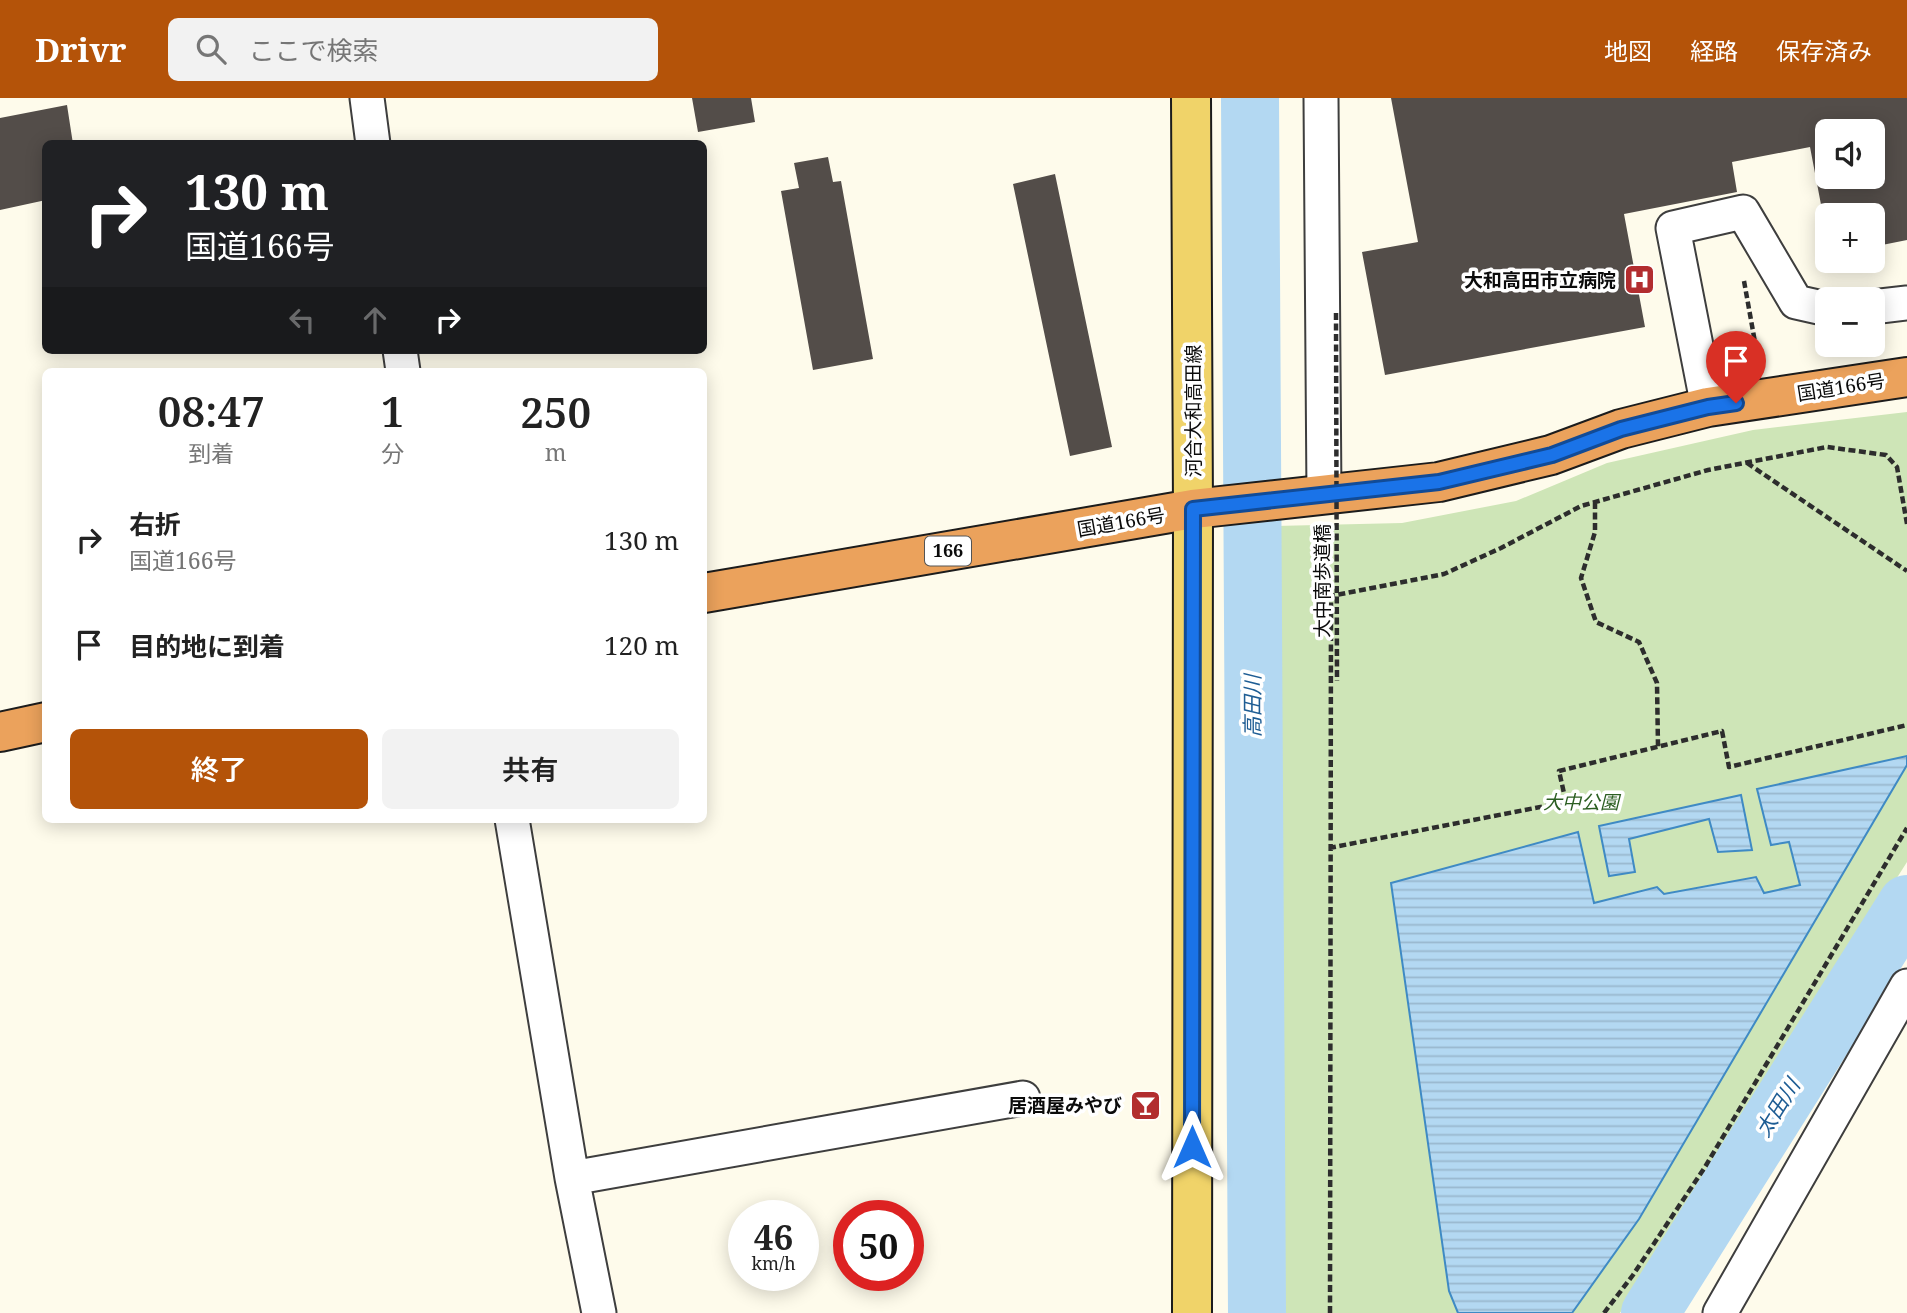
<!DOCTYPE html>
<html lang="ja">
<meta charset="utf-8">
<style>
body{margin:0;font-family:"Noto Serif","Noto Sans JP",serif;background:#f2f2f2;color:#222;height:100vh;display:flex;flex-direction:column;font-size:26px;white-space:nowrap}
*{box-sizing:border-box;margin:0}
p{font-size:23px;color:#767676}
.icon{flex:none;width:38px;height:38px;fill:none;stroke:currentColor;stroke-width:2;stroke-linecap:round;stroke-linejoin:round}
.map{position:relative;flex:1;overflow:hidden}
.panel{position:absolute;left:42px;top:270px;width:665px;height:455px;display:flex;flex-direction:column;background:#fff;border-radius:10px;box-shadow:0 4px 18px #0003}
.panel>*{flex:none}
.top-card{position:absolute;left:42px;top:42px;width:665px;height:214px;border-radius:10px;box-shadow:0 4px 18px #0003;background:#202124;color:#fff;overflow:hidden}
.fabs{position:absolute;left:1815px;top:21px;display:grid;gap:14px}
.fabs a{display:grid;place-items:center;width:70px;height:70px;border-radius:10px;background:#fff;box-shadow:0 4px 18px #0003;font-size:35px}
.speed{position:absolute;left:728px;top:1102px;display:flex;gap:14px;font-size:35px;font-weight:700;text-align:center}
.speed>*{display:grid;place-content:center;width:91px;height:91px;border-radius:50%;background:#fff;box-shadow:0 4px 18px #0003;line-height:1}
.speed small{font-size:18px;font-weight:400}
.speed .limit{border:10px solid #d22;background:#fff;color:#111}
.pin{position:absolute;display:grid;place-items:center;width:60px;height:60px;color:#fff;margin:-72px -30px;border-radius:50% 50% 50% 0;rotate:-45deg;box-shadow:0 0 7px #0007}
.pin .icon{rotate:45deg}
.me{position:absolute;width:77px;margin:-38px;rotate:0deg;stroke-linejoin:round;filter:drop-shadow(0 0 5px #0008)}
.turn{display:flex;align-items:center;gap:24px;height:147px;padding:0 28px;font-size:32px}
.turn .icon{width:91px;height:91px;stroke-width:2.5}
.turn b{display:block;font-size:49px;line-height:60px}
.lanes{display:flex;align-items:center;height:66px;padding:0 28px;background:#0003;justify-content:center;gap:35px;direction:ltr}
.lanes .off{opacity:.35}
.eta{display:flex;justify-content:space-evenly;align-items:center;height:119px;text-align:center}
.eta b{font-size:42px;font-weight:600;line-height:49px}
.cta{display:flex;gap:14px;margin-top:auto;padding:14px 28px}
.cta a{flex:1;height:80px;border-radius:10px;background:#b45309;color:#fff;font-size:28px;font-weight:600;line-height:80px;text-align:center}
.cta a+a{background:#f2f2f2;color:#222}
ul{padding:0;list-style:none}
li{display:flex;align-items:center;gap:21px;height:105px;padding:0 28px}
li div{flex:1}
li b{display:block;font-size:26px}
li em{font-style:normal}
header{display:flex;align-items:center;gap:42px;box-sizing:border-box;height:98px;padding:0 35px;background:#b45309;color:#fff}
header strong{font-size:33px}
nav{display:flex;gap:38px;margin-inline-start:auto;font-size:24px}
.search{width:490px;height:63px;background:#f2f2f2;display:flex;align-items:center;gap:18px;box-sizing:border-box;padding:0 24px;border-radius:10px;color:#767676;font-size:26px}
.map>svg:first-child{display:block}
.grass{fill:#cee5b7}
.water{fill:url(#water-rules);stroke:#3f8ac4;stroke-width:2}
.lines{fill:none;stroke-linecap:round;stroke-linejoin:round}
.river{stroke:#b3d8f2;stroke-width:58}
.building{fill:#534d49;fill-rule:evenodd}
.minor-casing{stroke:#3e3e3e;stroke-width:37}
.major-casing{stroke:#1c1c1c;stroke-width:42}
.highway-casing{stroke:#1c1c1c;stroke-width:42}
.path{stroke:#2d2d2d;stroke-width:4.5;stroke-dasharray:7 3.5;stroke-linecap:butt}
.minor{stroke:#fff;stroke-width:33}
.major{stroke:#f0d369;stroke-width:38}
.highway{stroke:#eba25c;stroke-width:38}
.path-bridge{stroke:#2d2d2d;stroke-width:4.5;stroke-dasharray:7 3.5;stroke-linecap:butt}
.route-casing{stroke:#114b97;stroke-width:18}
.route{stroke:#1a73e8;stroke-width:12}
.labels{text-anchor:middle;stroke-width:7;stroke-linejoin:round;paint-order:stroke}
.shield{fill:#fff;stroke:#545454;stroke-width:2}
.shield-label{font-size:18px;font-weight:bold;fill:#0b0b0b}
.poi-label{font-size:19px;font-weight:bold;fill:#0b0b0b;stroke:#fff;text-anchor:end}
.street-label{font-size:19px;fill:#0b0b0b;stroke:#fff}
.park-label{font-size:19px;font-style:italic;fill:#2b5e21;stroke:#fff}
.water-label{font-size:21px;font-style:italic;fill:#1e5d94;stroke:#fff}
</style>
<header>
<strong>Drivr</strong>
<div class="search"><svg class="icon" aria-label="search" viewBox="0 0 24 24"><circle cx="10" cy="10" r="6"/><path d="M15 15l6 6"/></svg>ここで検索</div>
<nav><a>地図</a><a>経路</a><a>保存済み</a></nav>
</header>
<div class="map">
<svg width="1907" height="1215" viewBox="0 0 1907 1215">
<defs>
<pattern id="water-rules" width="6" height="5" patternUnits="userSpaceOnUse" patternTransform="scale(1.75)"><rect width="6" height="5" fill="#b3d8f2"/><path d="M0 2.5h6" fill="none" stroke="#99b8ce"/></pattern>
</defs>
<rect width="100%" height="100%" fill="#fefbeb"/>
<!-- grass -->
<path class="grass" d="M1907,314V764L1620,1215H1267L1275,428L1402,425L1516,403L1607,365L1753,332Z"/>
<!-- water -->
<path class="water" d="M1907,658V667L1639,1121L1572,1215H1458L1449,1193L1391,785L1578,734L1594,805L1657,789L1664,796L1756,779L1764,795L1800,787L1789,744L1771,747L1757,691Z
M1741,697L1752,752L1718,754L1709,721L1629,741L1635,774L1609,778L1599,728Z"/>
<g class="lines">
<!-- river -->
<path class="river" d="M1250,0L1257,1215
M1650,1215L1907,806"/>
</g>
<!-- building -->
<path class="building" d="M692,0H751L755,24L698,34Z
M1391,0H1907V142L1872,149V117H1827V138L1810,49L1732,64L1737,94L1624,116L1645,229L1385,277L1362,154L1418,144ZM1827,33H1872V79H1827Z
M67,7L73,46H46V102L0,112V20Z
M828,59L833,84L841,83L873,261L813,272L781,93L799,90L794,65Z
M1055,76L1112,349L1070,358L1013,86Z"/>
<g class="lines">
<defs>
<path id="minor" d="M367,0L373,46
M1321,0L1324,398
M1872,209L1907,205
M400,252L403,273
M1708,309L1673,130L1743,114L1796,204L1827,211
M512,721L572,1080L599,1215
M572,1080L1023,1000
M1720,1215L1907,888"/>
<path id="major" d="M1191,0L1193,411L1192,1215"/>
<path id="highway" d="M704,495L1193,411L1439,384L1551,357L1621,331L1708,309L1907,279
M0,634L46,624"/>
</defs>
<!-- minor casing -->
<use href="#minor" class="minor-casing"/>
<!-- major casing -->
<use href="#major" class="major-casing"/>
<!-- highway casing -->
<use href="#highway" class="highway-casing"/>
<!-- path -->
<path class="path" d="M1744,183L1758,261
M1747,365L1907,473
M1595,404V434L1581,480L1596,524L1639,544L1657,585L1658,649
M1329,750L1566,704L1559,673L1722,633L1729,669L1907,627
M1330,1215L1331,498L1444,476L1501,450L1581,408L1708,372L1827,349L1886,357L1897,369L1907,426
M1604,1215L1633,1177L1705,1069L1907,730"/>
<!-- minor -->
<use href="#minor" class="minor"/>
<!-- major -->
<use href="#major" class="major"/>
<!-- highway -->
<use href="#highway" class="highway"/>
<!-- path-bridge -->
<path class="path-bridge" d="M1336,215L1337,583"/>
</g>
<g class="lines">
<defs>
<path id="route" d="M1192,1049L1193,411L1439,384L1552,357L1621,331L1708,309L1736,305"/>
</defs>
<!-- route casing -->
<use href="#route" class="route-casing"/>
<!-- route -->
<use href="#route" class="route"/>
</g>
<!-- icons -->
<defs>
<symbol id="hospital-square" viewBox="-11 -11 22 22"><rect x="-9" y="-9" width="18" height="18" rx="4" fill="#b22d2f" stroke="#fff"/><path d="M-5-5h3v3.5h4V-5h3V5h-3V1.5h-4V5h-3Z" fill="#fff"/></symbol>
<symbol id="bar-square" viewBox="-11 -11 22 22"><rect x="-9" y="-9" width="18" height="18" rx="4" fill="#b22d2f" stroke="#fff"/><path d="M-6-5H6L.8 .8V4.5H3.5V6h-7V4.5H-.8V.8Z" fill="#fff"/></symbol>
</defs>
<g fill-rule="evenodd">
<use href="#hospital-square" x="1622" y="164" width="35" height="35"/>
<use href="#bar-square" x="1128" y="990" width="35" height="35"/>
</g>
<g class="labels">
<!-- shield labels -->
<rect class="shield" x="925" y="438.5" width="46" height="29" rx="5"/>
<g class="shield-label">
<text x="948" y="459">166</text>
</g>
<!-- poi labels -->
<g class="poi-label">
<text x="1616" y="189">大和高田市立病院</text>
<text x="1122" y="1014">居酒屋みやび</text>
</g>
<!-- street labels -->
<g class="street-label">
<text transform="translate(1841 289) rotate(-9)" y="7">国道166号</text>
<text transform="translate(1193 313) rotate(-90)" y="7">河合大和高田線</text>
<text transform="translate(1121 424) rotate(-10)" y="7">国道166号</text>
<text transform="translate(1322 483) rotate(-90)" y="7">大中南歩道橋</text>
</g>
<!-- park labels -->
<g class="park-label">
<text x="1581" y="711">大中公園</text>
</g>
<!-- water labels -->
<g class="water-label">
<text transform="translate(1253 608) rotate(-90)" y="7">高田川</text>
<text transform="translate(1778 1010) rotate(-58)" y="7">太田川</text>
</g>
</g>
</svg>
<div class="fabs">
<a><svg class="icon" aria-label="sound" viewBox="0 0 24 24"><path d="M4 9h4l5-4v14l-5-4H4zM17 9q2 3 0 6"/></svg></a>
<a>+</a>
<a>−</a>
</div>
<div class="speed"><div>46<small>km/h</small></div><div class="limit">50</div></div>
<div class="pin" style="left:1736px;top:305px;background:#d93025"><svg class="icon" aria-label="arrive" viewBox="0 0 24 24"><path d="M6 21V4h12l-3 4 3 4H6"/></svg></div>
<svg class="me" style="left:1192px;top:1049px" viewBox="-20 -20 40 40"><path d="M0-17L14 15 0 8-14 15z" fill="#1a73e8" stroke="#fff" stroke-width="4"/></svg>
<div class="top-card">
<div class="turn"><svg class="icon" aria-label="right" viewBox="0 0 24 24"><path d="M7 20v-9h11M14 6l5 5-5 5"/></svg><div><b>130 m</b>国道166号</div></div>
<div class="lanes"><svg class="icon off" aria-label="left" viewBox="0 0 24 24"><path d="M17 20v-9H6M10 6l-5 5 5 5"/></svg><svg class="icon off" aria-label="ahead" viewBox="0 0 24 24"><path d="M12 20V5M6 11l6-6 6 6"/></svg><svg class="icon" aria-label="right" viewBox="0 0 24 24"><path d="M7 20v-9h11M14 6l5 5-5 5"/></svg></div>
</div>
<section class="panel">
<div class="eta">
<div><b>08:47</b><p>到着</p></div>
<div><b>1</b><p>分</p></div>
<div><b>250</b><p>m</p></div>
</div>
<ul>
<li><svg class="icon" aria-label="right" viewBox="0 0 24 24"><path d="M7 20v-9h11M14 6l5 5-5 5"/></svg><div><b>右折</b><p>国道166号</p></div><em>130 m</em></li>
<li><svg class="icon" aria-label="arrive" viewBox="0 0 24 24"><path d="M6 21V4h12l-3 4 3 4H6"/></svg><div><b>目的地に到着</b></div><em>120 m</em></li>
</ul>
<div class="cta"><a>終了</a><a>共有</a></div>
</section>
</div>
